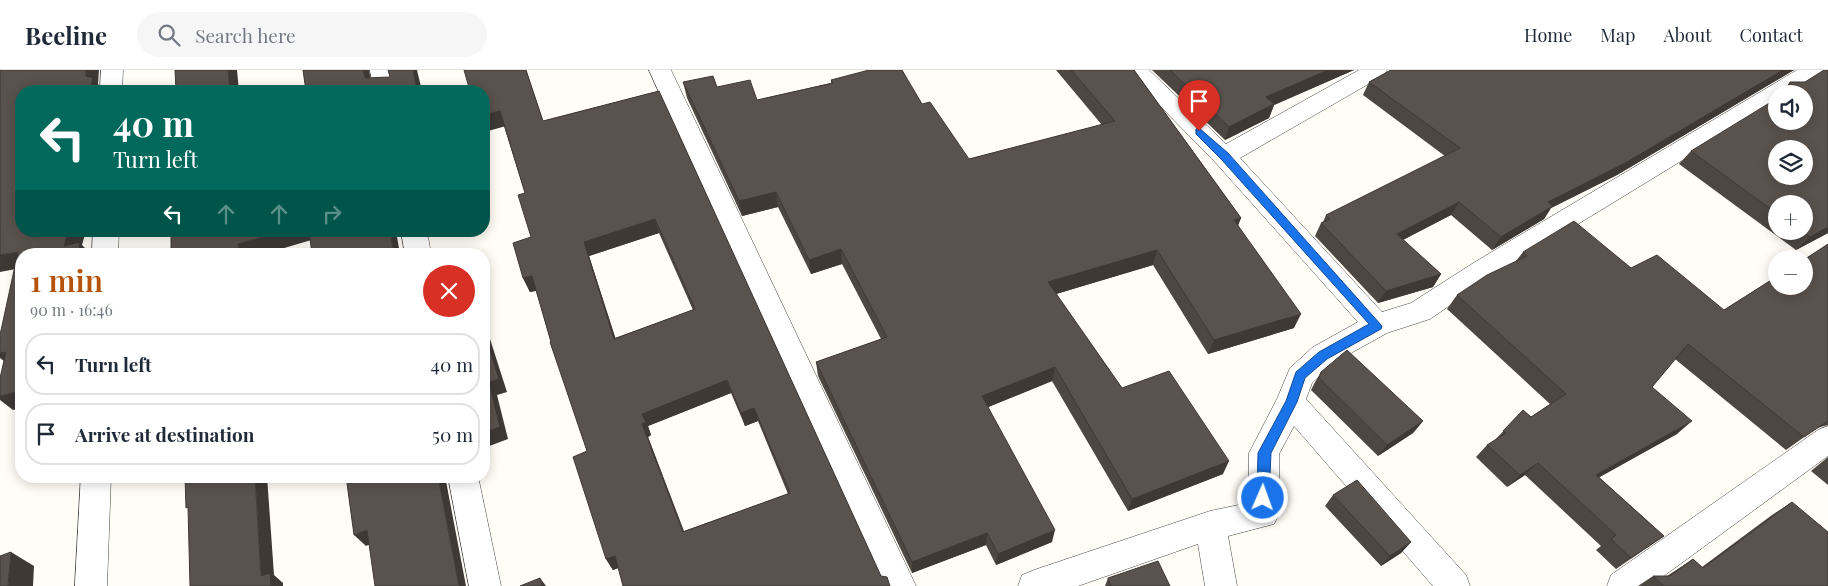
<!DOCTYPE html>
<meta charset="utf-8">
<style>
body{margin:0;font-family:"Playfair Display",serif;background:#f6f6f7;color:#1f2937;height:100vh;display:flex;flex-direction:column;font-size:19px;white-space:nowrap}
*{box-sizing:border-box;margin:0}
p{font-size:16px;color:#747a83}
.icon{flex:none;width:28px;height:28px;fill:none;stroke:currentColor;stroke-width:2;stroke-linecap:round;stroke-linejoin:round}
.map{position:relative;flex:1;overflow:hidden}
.details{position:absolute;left:15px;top:178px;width:475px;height:235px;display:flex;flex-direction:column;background:#fff;border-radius:20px;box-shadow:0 2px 12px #0003}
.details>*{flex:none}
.hud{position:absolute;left:15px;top:15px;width:475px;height:152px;border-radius:20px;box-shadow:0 2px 12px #0003;background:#00695c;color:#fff;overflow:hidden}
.tools{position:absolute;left:1768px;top:15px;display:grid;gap:10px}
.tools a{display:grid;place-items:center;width:45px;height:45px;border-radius:50%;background:#fff;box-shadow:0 2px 12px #0003;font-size:25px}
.pin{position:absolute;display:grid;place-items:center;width:42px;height:42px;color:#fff;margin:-51px -21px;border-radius:50% 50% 50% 0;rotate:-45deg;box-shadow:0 0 5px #0007}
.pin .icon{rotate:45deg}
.me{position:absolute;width:55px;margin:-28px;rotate:2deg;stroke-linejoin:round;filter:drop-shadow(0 0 4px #0008)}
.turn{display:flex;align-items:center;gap:18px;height:105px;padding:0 15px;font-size:22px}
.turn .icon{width:65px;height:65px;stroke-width:2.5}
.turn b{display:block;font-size:35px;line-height:42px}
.lanes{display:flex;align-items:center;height:48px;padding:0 15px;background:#0003;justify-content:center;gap:25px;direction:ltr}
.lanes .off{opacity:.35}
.round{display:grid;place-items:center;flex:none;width:52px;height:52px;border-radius:26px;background:#f6f6f7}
.head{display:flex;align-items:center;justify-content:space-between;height:85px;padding:0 15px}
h1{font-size:30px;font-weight:600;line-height:38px;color:#b45309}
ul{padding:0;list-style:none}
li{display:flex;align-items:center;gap:15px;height:62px;margin:0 10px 8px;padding:0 5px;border:2px solid #e0e1e3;border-radius:20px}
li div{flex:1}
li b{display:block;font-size:19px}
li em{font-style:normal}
header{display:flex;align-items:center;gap:30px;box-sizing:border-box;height:70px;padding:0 25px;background:#fff;border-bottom:1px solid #e0e1e3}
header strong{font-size:24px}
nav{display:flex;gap:28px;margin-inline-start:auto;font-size:18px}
.search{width:350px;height:45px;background:#f6f6f7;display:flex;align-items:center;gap:12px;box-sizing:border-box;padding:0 18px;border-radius:28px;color:#747a83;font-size:19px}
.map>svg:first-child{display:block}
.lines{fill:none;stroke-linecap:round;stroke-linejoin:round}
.minor-casing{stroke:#444;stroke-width:1}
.minor{fill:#fff;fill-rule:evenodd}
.wall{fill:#4d4742;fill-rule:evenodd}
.shaded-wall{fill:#3f3936}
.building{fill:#5a524d;stroke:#3f3936;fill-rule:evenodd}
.route{fill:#1a73e8;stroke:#114b97}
</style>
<header>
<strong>Beeline</strong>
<div class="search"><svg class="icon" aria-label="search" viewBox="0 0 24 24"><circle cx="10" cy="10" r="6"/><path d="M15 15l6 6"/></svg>Search here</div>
<nav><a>Home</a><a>Map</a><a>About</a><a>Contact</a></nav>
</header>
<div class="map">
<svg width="1828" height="516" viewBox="0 0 1828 516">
<rect width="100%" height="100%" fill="#fffdf5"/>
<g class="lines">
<defs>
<path id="minor" d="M101,0H123L122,21H100Z
M370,0H392L396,21H374Z
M649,0H671L916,516H883Z
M1125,0H1149L1226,74L1359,0H1387L1384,5L1240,88L1382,242L1411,233L1475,192L1797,0H1825L1822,5L1792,24H1776V33L1493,206L1430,249L1387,263L1333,293L1312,313L1306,329L1466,505L1470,516H1433L1294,356L1279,384V444L1274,454L1228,466L1237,516H1205L1198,474L1078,516H1018L1022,505L1034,500L1210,441L1248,433L1249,383L1277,329L1290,298L1313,277L1358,252L1215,92Z
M93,161H119L118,184H92Z
M401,161H427L431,184H405Z
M1828,356V386L1650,516H1607L1611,505L1818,360Z
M81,406H111L107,516H75Z
M448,406H478L501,516H469Z"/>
</defs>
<!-- minor casing -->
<use href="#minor" class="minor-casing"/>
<!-- minor -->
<use href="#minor" class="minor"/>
</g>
<!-- wall -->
<path class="wall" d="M464,0H526L543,51L659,21L881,506L618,498L613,500L606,489L587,381L551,272L536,221L530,222L523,208L531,167L525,123L504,56L484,62V21ZM659,163L693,240L615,268L589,186ZM731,323L745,356L758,351L788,424L684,461L648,367L651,365L648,356Z
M1056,0H1134L1241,148L1238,155L1294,258L1208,284L1153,195L1056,224L1122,318L1223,404L1128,441L1052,311L988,337L1052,472L996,495L986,475L912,503L818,306L816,292L881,269L842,194L811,204L778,137L742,146L687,28L683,12L717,17L757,30L831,13V10L969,89L1102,55Z
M1152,0H1354L1274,35L1269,48L1225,70Z
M1391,0H1794L1617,105L1551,138L1544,149L1492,180L1451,145L1403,170L1441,204L1433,217L1378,233L1315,166L1321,153L1323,152L1326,145L1445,86L1363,25L1369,12Z
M1790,12H1805L1828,163L1796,180L1679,94L1691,81L1804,24H1780ZM1776,134L1804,161H1776Z
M1828,174V355L1817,358L1786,380L1675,289L1652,317L1677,364L1599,407L1664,466L1616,499L1596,480L1601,476L1525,405L1507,417L1476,387L1487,375L1495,370L1523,340L1531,347L1550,334L1447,239L1457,225L1516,191L1523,182L1631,198L1724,240Z
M1321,302L1423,351L1413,363L1378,386L1311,320L1314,314Z
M1828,387V415L1811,401Z
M1333,425L1411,472L1401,483L1381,496L1325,436Z
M1792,432L1828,516H1638L1653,506H1667L1693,489L1702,497L1772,445Z
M1108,508L1170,516H1105Z"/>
<!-- shaded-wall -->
<path class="shaded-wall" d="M86,0H99L98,14L104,21H90L86,6Z
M228,0H237L239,21H230Z
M363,0H369L373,21L365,8Z
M413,0H417L422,21H417Z
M1328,0H1354L1274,35L1269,48L1225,70L1229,57L1266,27Z
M1783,0H1794L1617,105L1551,138L1544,149L1492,180L1501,167L1548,132Z
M500,41L506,56L484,62V45Z
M776,122L778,137L742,146L739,131Z
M1459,132L1451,145L1389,177L1397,164Z
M1241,148L1235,163L1234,150Z
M655,149L659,163L589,186L620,282L614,269L584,172Z
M1828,157V163L1796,180L1810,167Z
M68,161H86L82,175L91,184H72L64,176Z
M283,161H313L318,168L264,184H239L238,174Z
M390,161H396L400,184H394Z
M841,179L842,194L811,204L809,190Z
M1157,180L1153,195L1046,227L1048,212Z
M18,182L21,198L0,202V185Z
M1441,204L1433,217L1378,233L1386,221Z
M532,206L539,220L530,222L523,208Z
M1301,244L1294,258L1208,284L1214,270Z
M484,258L490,269L507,322L497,325L508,369L484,378V363L489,312Z
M6,282L13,298L0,288V283Z
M1055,297L1052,311L981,340L982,326Z
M727,310L731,323L648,356L651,365L648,367L688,473L642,354V344Z
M21,321V338L13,340L0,330V326Z
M754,338L758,351L745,356L741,343Z
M1423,351L1413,363L1378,386L1387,375Z
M1692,351L1677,364L1582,417L1596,405Z
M1229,391L1223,404L1128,441L1132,429Z
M1538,393L1525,405L1507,417L1520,405Z
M255,406H267L274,505L283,513V516H271L261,506Z
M438,406H445L466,516H459Z
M367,460L378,471L366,476L354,465Z
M1055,460L1052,472L996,495L998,484Z
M987,463L986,475L912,503V492Z
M1411,472L1401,483L1381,496L1390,486Z
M11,482L34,496L33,516H8Z
M615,486L621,497L613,500L606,489Z
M540,508L546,516H542Z"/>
<!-- building -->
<path class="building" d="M0,0H86V6L93,8L90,21H21V161H68L64,176L80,172L78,184H21V321L0,326V308L6,282L0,283V265L18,182L0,185Z
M175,0H228L230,21H170L176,20Z
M303,0H363L365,8L390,7L388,0H413L417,21H306Z
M464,0H526L543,51L659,21L881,506L887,507L890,516H623L615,486L606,489L573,387L587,381L550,272H551L532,206L523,208L513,173L531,167L518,125L525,123L500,41L484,45V21H470ZM655,149L695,239L614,269L584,172ZM727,310L741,343L754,338L790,423L683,462L642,354L646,352L642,344Z
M869,0H902L922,34L930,32L969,89L1115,51L1071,0H1134L1241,148L1234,150L1301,244L1214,270L1157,180L1048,212L1122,318L1169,301L1229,391L1132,429L1055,297L982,326L1055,460L998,484L987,463L912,492L816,292L887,267L841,179L809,190L776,122L739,131L683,12L713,6L717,17L750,10L757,30L833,13L831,10Z
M1170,0H1328L1266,27L1274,34L1229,57Z
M1391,0H1783L1627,92L1548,132L1553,136L1501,167L1459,132L1397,164L1441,204L1386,221L1321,153L1330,149L1326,145L1460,78L1369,12Z
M1824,0H1828V157L1810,167L1802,161H1804V134H1776V143L1691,81L1776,29V51H1804V24H1785L1789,21L1790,12H1805ZM1776,79H1804V106H1776Z
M1574,151L1631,198L1657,185L1724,240L1776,207V216H1804V190L1828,174V351L1804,367L1688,274L1652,317L1692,351L1596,405L1664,466L1631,488L1611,469L1616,465L1538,393L1520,405L1487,375L1506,363L1503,361L1523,340L1531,347L1566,324L1457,225L1487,205L1527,186L1523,182Z
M171,161H283L238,174L239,184H171Z
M309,161H390L394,184H312Z
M484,261L499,309L489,312L500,357L484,363Z
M1347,280L1423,351L1387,375L1319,308L1321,302Z
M185,406H255L261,506L270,503L271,516H190L188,437L186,438Z
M346,406H438L459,516H375L367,460L354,465Z
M1357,410L1411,472L1390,486L1333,425Z
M1792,432L1828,462V516H1664L1653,506H1670L1693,489L1703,498Z
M11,482L8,516H0V486Z
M1158,491L1170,516H1111L1108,508Z
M540,508L542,516H520Z"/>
<!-- route -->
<path class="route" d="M1199,58L1228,83L1382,256L1381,259L1327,289L1305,308L1297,332L1271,383L1269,428L1268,433L1263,434L1258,433L1257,428L1258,383L1286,331L1296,302L1319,282L1369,254L1221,89L1196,64V59Z"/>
</svg>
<div class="tools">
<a><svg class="icon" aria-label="sound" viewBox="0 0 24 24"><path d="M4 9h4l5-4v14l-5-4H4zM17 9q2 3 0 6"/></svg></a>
<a><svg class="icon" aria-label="layers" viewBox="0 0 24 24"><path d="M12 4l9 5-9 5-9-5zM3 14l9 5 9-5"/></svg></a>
<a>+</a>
<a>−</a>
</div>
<div class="pin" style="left:1199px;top:61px;background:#d93025"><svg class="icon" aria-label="arrive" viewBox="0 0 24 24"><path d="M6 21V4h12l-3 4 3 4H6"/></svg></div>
<svg class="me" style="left:1263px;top:428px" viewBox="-20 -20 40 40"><circle r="17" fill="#1a73e8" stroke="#fff" stroke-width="3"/><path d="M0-11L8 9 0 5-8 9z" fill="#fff"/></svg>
<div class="hud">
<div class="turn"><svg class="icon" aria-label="left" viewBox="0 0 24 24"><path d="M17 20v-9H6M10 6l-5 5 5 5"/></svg><div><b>40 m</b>Turn left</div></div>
<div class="lanes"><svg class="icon" aria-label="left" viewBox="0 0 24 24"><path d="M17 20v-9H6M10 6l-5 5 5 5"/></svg><svg class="icon off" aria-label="ahead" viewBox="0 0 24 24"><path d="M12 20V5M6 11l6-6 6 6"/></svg><svg class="icon off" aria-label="ahead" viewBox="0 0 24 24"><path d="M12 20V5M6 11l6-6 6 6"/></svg><svg class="icon off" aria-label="right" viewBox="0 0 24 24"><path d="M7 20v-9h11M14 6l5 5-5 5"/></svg></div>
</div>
<section class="details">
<div class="head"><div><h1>1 min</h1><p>90 m · 16:46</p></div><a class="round" style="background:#d93025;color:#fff"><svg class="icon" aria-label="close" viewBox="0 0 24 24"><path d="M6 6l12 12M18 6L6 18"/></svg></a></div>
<ul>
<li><svg class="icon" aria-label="left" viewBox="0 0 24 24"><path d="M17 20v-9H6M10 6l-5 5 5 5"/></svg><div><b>Turn left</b></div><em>40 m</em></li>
<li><svg class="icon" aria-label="arrive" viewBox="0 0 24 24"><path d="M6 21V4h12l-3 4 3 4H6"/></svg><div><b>Arrive at destination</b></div><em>50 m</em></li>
</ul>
</section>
</div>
